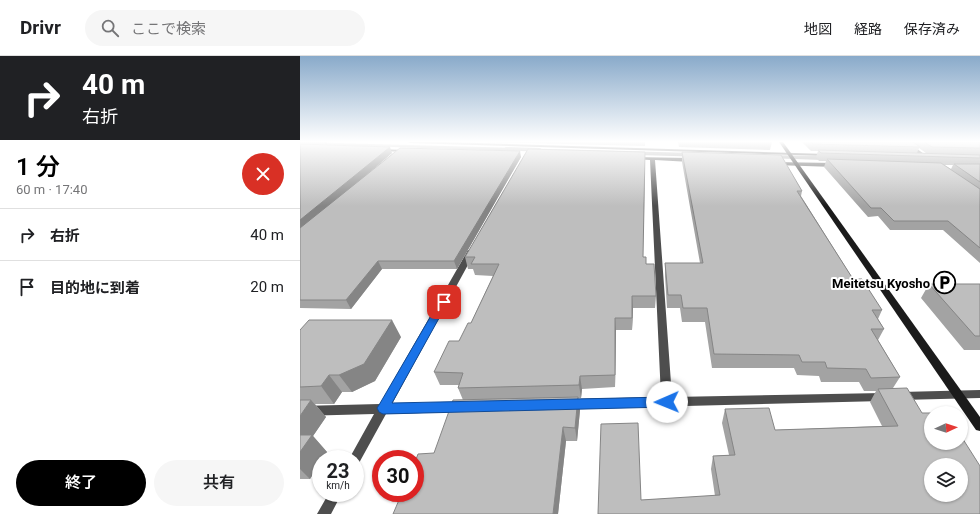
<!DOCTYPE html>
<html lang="ja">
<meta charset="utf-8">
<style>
body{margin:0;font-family:Roboto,"Noto Sans JP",sans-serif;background:#f6f6f6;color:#202124;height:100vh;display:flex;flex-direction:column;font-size:15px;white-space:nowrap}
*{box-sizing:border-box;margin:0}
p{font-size:13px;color:#757577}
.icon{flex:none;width:22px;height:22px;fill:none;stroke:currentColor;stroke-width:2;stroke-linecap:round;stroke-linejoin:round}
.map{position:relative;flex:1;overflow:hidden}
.side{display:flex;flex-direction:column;background:#fff;width:300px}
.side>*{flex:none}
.guide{background:#202124;color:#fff;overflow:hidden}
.needle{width:26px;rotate:87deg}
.controls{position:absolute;left:624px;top:350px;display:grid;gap:8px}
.controls a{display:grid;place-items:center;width:44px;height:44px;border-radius:50%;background:#fff;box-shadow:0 1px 3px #0004;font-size:20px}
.speed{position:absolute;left:12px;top:394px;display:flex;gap:8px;font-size:20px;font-weight:700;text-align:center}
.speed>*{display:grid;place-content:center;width:52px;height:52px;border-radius:50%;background:#fff;box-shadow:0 1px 3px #0004;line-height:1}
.speed small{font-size:10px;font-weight:400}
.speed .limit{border:6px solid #d22;background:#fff;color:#111}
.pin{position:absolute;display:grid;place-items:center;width:34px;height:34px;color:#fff;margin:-17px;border-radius:8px;box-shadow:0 2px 6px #0006}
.me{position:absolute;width:44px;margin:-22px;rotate:269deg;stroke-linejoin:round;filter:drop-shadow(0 0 3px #0008)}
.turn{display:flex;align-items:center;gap:14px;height:84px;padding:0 16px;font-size:18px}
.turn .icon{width:52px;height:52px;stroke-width:2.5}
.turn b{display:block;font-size:28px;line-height:34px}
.round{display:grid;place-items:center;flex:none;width:42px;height:42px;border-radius:21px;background:#f6f6f6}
.summary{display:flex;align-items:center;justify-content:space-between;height:68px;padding:0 16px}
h1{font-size:24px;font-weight:600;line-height:30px;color:#000}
.cta{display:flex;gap:8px;margin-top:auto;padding:8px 16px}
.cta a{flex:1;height:46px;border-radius:24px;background:#000;color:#fff;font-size:16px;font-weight:600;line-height:46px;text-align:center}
.cta a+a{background:#f6f6f6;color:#202124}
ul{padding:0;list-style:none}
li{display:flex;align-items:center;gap:12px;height:52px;padding:0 16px;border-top:1px solid #e0e0e0}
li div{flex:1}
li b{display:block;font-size:15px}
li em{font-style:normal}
header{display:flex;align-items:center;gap:24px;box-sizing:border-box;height:56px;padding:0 20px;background:#fff;border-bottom:1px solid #e0e0e0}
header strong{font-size:19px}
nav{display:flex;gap:22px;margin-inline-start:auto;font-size:14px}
.search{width:280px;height:36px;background:#f6f6f6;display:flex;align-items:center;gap:10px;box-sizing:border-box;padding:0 14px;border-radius:22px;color:#757577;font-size:15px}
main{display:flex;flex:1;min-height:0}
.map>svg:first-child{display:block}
.water{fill:#9c9c9c}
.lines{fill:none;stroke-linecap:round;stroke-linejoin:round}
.stream{fill:#9c9c9c;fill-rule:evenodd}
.street{fill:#4e4e4e;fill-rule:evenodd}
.secondary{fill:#1b1b1b;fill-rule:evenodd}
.wall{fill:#a3a3a3;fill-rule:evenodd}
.shaded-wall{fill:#858585}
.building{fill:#bebebe;stroke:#858585;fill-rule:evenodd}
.route{fill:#1a73e8;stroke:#114b97}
.labels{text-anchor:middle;stroke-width:4;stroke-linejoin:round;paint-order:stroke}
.poi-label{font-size:13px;font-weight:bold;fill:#000;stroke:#fff;text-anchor:end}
</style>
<header>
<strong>Drivr</strong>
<div class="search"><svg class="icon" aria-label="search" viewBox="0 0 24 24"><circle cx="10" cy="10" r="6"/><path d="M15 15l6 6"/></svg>ここで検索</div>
<nav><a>地図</a><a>経路</a><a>保存済み</a></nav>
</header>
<main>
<section class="side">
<div class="guide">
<div class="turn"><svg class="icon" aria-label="right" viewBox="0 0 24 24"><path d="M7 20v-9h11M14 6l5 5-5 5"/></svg><div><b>40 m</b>右折</div></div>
</div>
<div class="summary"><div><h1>1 分</h1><p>60 m · 17:40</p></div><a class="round" style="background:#d93025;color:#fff"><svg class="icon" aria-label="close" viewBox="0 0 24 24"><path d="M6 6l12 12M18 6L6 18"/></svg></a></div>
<ul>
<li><svg class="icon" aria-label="right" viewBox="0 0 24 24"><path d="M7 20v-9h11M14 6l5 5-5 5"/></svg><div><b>右折</b></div><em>40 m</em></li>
<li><svg class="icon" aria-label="arrive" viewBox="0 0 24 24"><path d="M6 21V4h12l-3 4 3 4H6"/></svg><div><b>目的地に到着</b></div><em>20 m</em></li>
</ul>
<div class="cta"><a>終了</a><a>共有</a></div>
</section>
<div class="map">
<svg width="680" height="458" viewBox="0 0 680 458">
<rect width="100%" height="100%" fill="#fff"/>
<!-- water -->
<path class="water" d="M0,86L220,92L218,95L0,88Z
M242,93L474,99L476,103L240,96Z"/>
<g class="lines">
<!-- stream -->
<path class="stream" d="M206,91L240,92L243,94L240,96L204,94L203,93Z
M468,99L522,100L525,102L522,104L466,102L465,101Z"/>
<!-- street -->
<path class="street" d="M108,86H143L527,98L529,99L527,100L110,87Z
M603,86H608L628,101L624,102Z
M79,93L108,94L110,95L108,96L81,95H79Z
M333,101L391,102L394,104L391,106L355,104L372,341L583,337L587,338L588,341L587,344L583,345L269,353L265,351L264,348L265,345L269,343L361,341L350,104L335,103H333Z
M473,106L535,107L538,109L535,111L475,109L473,108Z
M168,194H171L175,196L92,348L161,346L165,348L166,351L165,354L161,356L86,358L59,407L55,409V403H49L74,358L0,360V350L80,348Z
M680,334V342L601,344L597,343L596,340L597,337L601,336Z
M29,437H42L31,458H17Z"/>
<!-- secondary -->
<path class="secondary" d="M479,86H483L680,361V375L676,374Z"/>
</g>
<!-- wall -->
<path class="wall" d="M0,86H27L26,89L92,97L68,118L221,101L157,213H82L51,253L0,252Z
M184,86H345V90Z
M378,86H472L470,94L379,91Z
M502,86H680V207L643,174H590L578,160L568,161L524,111L526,105H519L516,101L518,95H511ZM619,92L626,97H617ZM644,109H653L651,113Z
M382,96L502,135L501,140L553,223L582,254L578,263L584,273L578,284L600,321L593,332L680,458L341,444L415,440L411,413L413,400L429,399L422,367L425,353L475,374L582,370L570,346L576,335H564L559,326H521L519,320L497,319L494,312H412L405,266H382L380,252H367L365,220V207H400L382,106Z
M165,201H343L346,208L356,240L355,252H333L332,274H316L315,331L282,333L281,342H278L280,354L277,385H266L258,458H93L134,397L163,344L158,332L159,329H140L134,316L159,285L171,267L193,220L175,219L173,213H168Z
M629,228H680V294H664L621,242Z
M0,274L101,281L75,325L52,336H42L34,348H15L26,361L13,380L27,396L22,403H21V405L10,423H0Z"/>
<!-- shaded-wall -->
<path class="shaded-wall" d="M24,86H27L26,90Z
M90,91L92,97L0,175V164Z
M220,95L221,101L157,213L154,205Z
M78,205L82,213L51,253L46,244Z
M332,240L333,252L332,274Z
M315,262L316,274L315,331Z
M92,264L101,281L75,325L52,336L39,319Z
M29,319L42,336L34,348L21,330Z
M280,320L282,333L281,342L279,329Z
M278,341L280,354L277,385L275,372Z
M11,344L26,361L13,380L27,396L22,403H21V405L10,423L0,413V360Z
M263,371L266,385L258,458H253Z"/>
<!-- building -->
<path class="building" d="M511,86H613L620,91L513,88Z
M624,86H680V92L632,91Z
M0,88L90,91L0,164Z
M100,92L220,95L154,205H78L46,244H0V172Z
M228,93L345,96L343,201H346V208H354L356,240H332V262H315V319L280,320L279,329L158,332L163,317L134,316L149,285H159L168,267H171L199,208H171L175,201H165Z
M518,94L680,99V102L521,97Z
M382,96L481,99L502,135H497L553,223H562L582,254H572L584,273H571L600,321L571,322L566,313L527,312L525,306H502L499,299L414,298L407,252H383L381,239H368L365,207H403Z
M527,103L641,107L680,133V192L648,165H594L581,152H571Z
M654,108H680V126Z
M629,228H680V280H675Z
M9,264H92L64,308L39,319H29L21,330L0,331V274Z
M607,332L622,357H631V387H661V380L680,410V458H298L301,368L338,367L341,444L420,439L413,400L435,399L425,353L469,352L475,374L598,370L578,333ZM631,409H661V439H631Z
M278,341L275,372L263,371L253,458H93L102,437H115V406L118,398L134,397L153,344Z
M0,344H11L0,360Z
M0,379H12L0,396Z"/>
<!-- sky -->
<linearGradient id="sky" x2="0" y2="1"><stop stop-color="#89aaca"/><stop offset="0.57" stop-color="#fff"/><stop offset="1" stop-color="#fff" stop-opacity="0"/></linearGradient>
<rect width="680" height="150" fill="url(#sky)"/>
<!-- route -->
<path class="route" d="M144,242L148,246L92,347L367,341L372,342L373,346L372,350L367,351L83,358L79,356L77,352L79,349L139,246Z"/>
<!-- icons -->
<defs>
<symbol id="parking-ring" viewBox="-11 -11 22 22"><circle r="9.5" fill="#fff" stroke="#000" stroke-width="1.5"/><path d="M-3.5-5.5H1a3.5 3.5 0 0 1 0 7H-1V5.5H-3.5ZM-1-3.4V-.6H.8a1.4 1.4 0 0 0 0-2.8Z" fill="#000"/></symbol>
</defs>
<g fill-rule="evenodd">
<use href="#parking-ring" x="632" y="214" width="25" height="25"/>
</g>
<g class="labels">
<!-- poi labels -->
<g class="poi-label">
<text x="630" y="232">Meitetsu Kyosho</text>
</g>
</g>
</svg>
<div class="controls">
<a><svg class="needle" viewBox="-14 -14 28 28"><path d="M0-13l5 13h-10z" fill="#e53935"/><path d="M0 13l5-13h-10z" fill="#757577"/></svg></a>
<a><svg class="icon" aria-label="layers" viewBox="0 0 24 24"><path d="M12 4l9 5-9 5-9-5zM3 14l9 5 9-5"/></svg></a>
</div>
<div class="speed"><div>23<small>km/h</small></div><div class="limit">30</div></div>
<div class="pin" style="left:144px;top:246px;background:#d93025"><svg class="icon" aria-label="arrive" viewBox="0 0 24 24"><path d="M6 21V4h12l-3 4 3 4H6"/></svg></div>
<svg class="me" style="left:367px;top:346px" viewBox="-20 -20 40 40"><circle r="19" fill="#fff"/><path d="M0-13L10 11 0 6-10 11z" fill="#1a73e8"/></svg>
</div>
</main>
